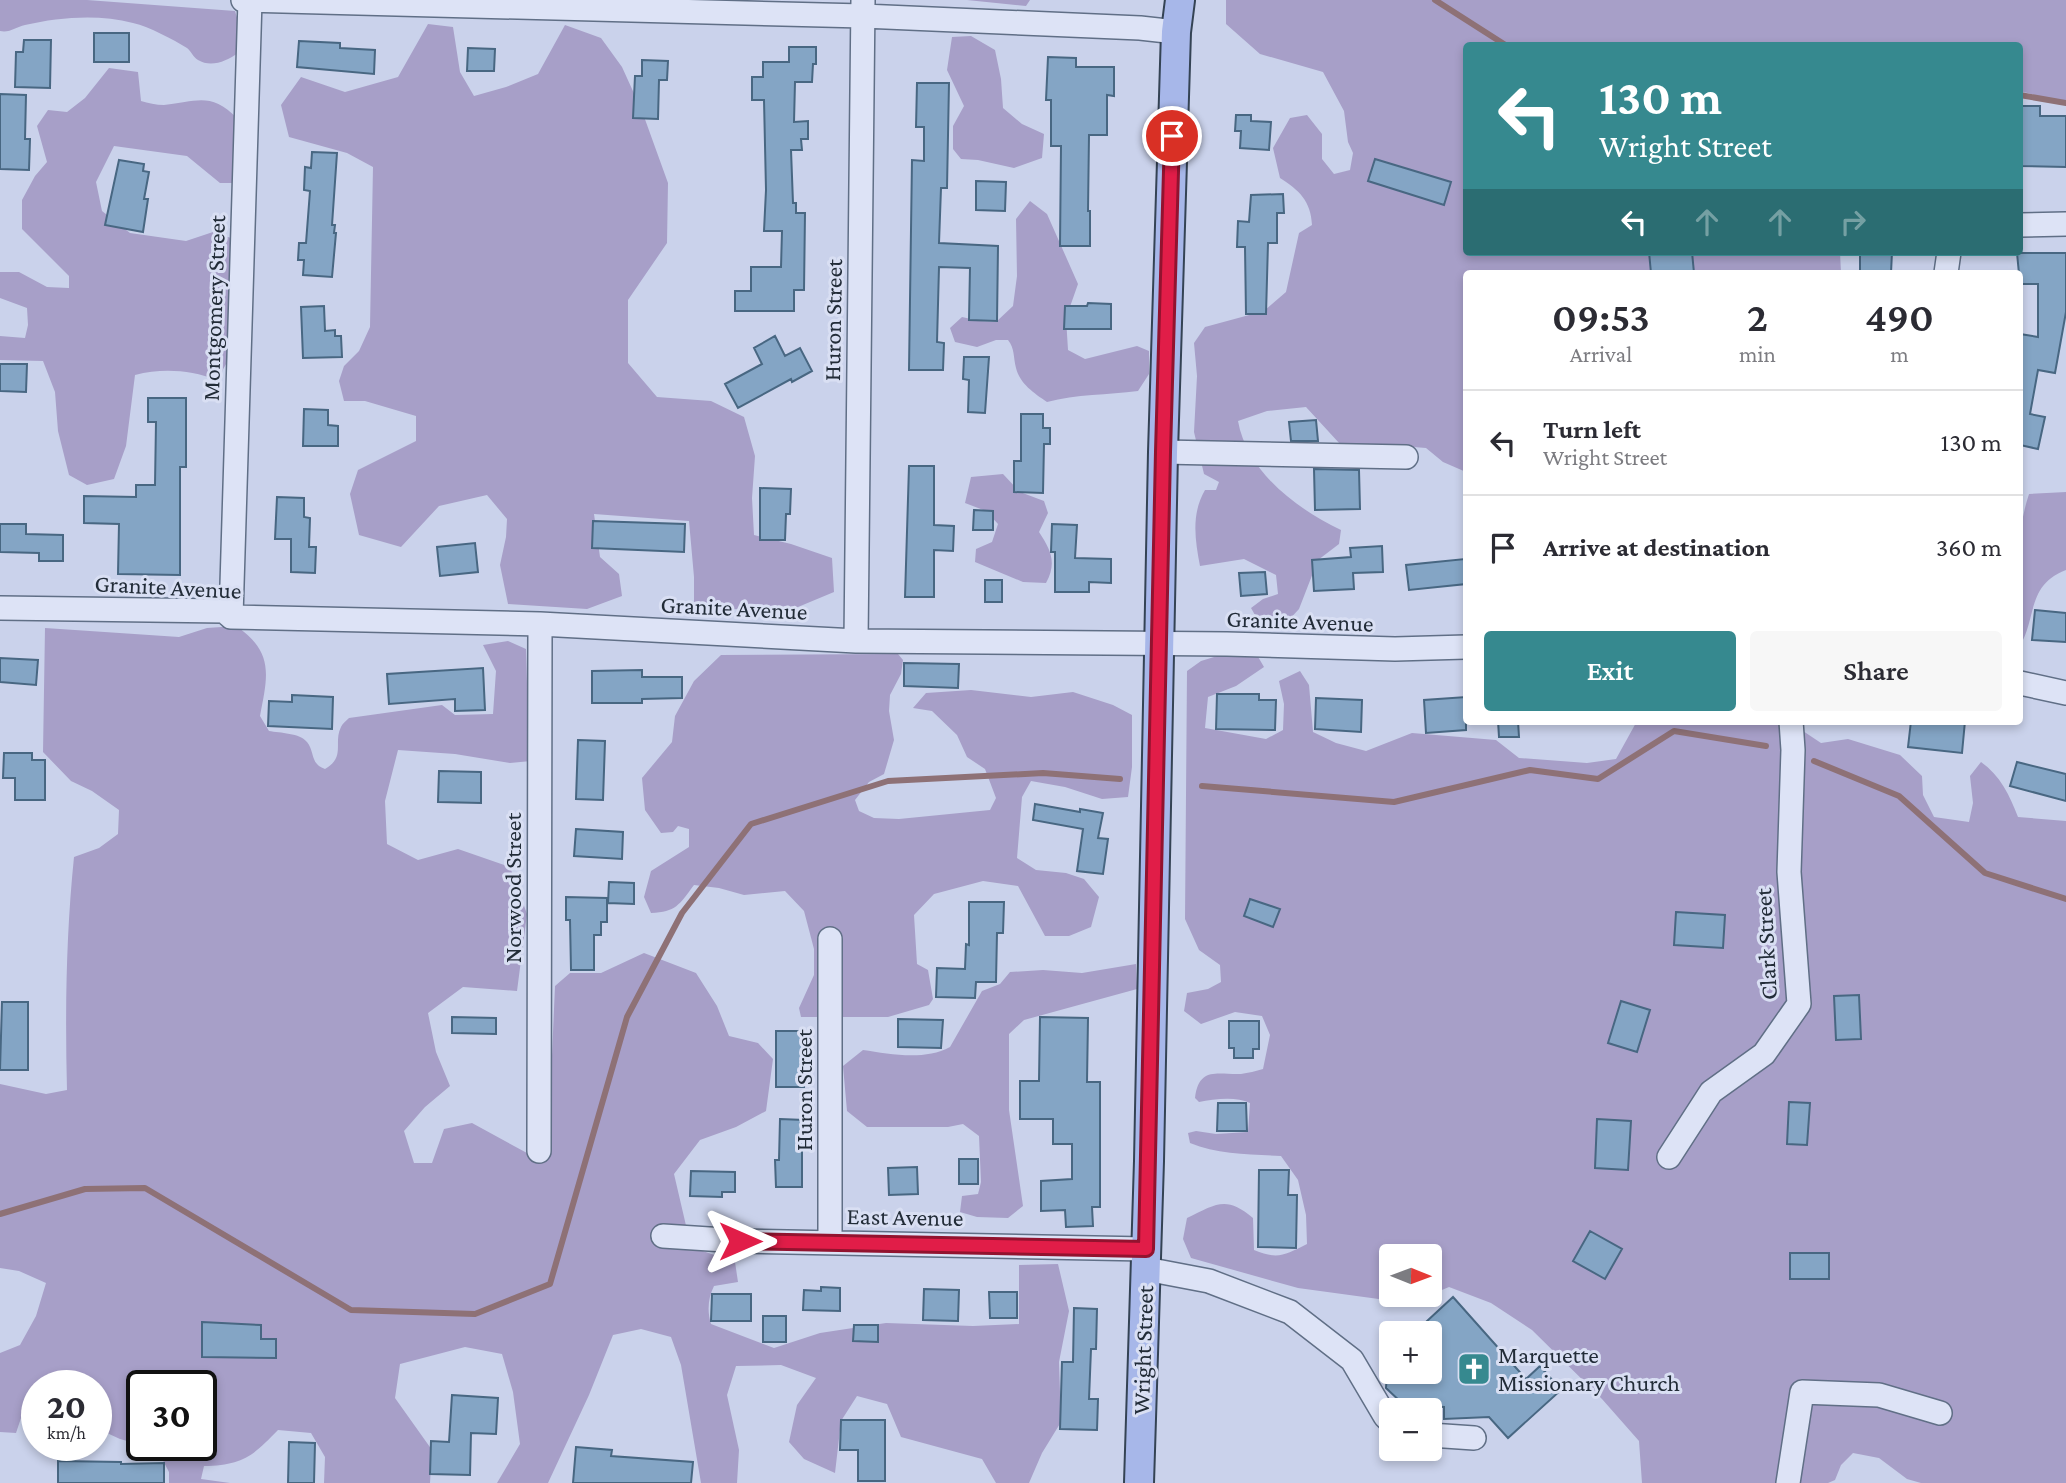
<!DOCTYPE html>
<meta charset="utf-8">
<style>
body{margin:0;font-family:"Crimson Pro",serif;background:#f7f7f7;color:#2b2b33;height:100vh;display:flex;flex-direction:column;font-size:26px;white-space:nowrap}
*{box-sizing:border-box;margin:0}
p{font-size:23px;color:#7c7c81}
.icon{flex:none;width:38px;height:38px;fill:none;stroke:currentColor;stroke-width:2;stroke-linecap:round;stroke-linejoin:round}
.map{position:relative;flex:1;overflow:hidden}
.drawer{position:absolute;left:1463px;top:270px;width:560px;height:455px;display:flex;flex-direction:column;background:#fff;border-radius:7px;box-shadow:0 4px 10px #0003}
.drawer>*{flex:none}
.top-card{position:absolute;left:1463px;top:42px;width:560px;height:214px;border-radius:7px;box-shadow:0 4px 10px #0003;background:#36898f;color:#fff;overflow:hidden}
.needle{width:46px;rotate:91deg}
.tools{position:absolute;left:1379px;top:1244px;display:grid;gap:14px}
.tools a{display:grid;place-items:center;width:63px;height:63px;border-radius:7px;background:#fff;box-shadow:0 4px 10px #0003;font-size:35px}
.speed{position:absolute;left:21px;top:1370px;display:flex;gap:14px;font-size:35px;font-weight:700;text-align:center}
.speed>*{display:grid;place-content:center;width:91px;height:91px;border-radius:50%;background:#fff;box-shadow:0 4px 10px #0003;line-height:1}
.speed small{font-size:18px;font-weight:400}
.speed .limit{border:4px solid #111;border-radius:10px;background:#fff;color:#111}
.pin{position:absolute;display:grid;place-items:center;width:60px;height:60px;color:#fff;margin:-30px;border:4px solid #fff;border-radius:50%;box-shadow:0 2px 7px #0007}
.me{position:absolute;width:77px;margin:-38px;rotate:90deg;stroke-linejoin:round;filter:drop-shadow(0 0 5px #0008)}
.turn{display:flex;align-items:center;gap:24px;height:147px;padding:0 21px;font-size:32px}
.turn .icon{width:91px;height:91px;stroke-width:2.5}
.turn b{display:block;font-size:49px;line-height:60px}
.lanes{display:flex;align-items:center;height:66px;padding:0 21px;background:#0003;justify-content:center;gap:35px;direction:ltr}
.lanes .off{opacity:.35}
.eta{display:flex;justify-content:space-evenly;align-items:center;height:119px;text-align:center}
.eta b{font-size:42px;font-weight:600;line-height:49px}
.action{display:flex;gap:14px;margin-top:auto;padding:14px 21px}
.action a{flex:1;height:80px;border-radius:7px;background:#36898f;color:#fff;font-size:28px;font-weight:600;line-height:80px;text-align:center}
.action a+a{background:#f7f7f7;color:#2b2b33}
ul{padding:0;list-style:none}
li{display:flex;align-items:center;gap:21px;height:105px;padding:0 21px;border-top:2px solid #e1e1e2}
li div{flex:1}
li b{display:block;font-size:26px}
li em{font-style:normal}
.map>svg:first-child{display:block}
.green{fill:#a79fc8}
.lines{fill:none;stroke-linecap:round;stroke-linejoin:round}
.stream{stroke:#8e7176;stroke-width:6}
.building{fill:#84a5c5;stroke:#486782;stroke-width:2}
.minor-casing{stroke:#606f86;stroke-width:26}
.major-casing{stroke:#344354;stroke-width:32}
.minor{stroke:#dde3f6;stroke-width:23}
.major{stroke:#a7b7e9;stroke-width:28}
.route-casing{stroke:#92132f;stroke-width:18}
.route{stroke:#e11d48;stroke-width:12}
.labels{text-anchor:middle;stroke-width:6;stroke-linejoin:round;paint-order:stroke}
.street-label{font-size:24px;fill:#222c38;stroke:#d9dff3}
.poi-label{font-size:24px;fill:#222c38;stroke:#d9dff3;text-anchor:start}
</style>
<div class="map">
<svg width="2066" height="1483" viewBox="0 0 2066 1483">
<rect width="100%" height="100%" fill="#cad2eb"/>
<!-- green -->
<path class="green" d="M0,0H87L235,11L239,24L238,53C227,61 211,68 198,60C193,57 191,51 187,48C172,39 150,27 133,23C99,14 60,17 25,25C16,27 10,33 0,31Z
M967,0H1030L1026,6Z
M1226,0H2066V103L2020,91V46H1466V252H1840L1841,273H1466V472L1443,462L1426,448L1389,445L1340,444L1306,407L1267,411L1238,421C1247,472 1297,509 1341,530L1339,544L1318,560L1299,609L1286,623L1259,622L1251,608L1263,599L1278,594L1276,575L1244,559L1200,566C1195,540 1191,514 1205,490H1216L1219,482L1204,474L1194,432L1197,376L1194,343L1205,327L1264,311L1286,292L1299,233L1312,225C1311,201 1299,190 1280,178L1273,148L1290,118L1307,115L1322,134V159L1334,174L1350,170L1353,153L1348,142L1344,111L1323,72L1260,54L1226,24Z
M428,24L453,27L460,72L474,96L506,87L538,74L565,25L601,38L622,67L642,111L668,183L667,243L628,300V363L657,397L711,401L744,417L755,456L752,498L754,535L791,544L832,558L834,592L798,607L710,610L694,603V577L689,521L594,514L600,557L619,574L622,596L587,609L508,604L500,565L506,537L507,519L487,495L439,506L401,547L359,535L350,494L358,470L416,441V416L365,401H344L339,381L344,366L359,351L370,327L373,167L347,153L289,137L281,105L301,77L345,92L398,77Z
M971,36L995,50L1001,79L1003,108L1022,124L1044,134L1042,158L1014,168L978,160L961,159L953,149V126L964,106L947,70L952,37Z
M109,68L138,72L141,101C148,103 156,105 164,105C197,102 210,91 238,119V167L233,183H220L187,156L114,146L96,182L102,211L130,233L186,241L213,232L231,238L234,279L230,357L217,380C190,370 163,368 135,375L126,446L114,479L87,485L69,475L58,431L55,392L43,361L0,360V336L25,338L28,325L27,308L0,298V272H19L47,287L69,288V276L22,229V200L35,176L47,162L37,126L48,110L67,112L85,98Z
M1030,201L1047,214L1078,284L1066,318L1068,350L1085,359L1137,346L1149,351V374L1138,391C1108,395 1076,394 1047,402C1034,393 1020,384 1016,368C1013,356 1015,349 1008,340H996L977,347L955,342L950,328L962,317L980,321L996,322L1013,306L1017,276L1016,219Z
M1003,474L1020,492L1044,501L1048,513L1039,532C1051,550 1057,563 1046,583L1023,582L975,562L976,549L992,542L998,524L986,511L965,503L971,477Z
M2066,492V570C2027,585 2037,616 2020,646C2019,595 2013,542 2029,494Z
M236,626C274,652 268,675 260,716L269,731C280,733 300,733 307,742C315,752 310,764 325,769C346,757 333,743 341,727C342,724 346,721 349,718L442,705L455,715L493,714L496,671L483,645L508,641L526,649L528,717L536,727L531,761L510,763L455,754L398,750L385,801L387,844L418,860L458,849L510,867L527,914L517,991L463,987L428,1013L436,1052L450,1086L425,1107L404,1131L414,1163H432L444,1129L472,1123L538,1159L548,1148L555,986L570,973H601L644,953L696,973L717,1006L729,1036L758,1043L773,1059L766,1111L736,1127L700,1140L674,1174L691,1247L735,1262L738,1282L714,1286C708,1298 707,1311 711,1324L774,1348L820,1333L886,1323L973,1326L1019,1324V1265L1058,1264L1069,1311L1059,1362L1061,1422L1042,1453L1029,1483H996L982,1459L901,1437L887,1404L857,1396L841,1421L835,1473L804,1459L789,1442L797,1405L816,1378L781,1365L736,1366L727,1395L739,1450L737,1483H701L681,1365L671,1337L641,1329L613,1335L589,1395L548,1483H497L520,1444L513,1392L502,1354L465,1347L400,1364L395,1398L432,1450L430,1483H324L325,1457L311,1433L278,1430C252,1457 242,1465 204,1466L201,1479L230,1483H169V1472L157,1449L144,1446H201V1386H142V1445L120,1439L96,1428V1386H37V1404L25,1406L16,1433L0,1432V1353L20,1345L36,1316L46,1283L19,1271L0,1268V1084L46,1094L67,1090C65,1012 66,935 74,857L99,848L118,834L119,810L92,791L71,781L43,752L45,628L179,637L207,628Z
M898,654L903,660L901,674L890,695L889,711L894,740L884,774L869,782L855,800L859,811L874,818L899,819L990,810L996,798L985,769L967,757L957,735L932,711L913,708L926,693L971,690L1031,697L1073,692L1113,705L1132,715V767L1128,797L1102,799L1065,787L1031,781L1022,797L1017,858L1036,870L1066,873L1084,879L1099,897L1091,927L1069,936H1045L1018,886L983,881L934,894L914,915L917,964L928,970L933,999L929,1005L888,1017H801L799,1008L814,975V949L804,911L785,891L744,895L719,888L694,885C679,905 676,912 651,913L644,897L651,871L689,847V829L678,826L673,832L661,833L645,810L642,778L672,742L675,716L694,681L721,655Z
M1224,654L1257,655L1264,667L1236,686L1208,697L1205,728L1266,739L1283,730L1284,704L1279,681L1300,671L1309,685L1313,732L1336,743L1366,751L1412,733L1496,740L1519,758L1587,763L1616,759L1637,721H1788L1821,743L1848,739L1900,755L1922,776L1923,795L1934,817L1969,822L1973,803L1970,776L1981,762C2000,775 2010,796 2018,817L2066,821V1483H1921L1907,1479L1879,1458L1853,1453L1841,1465L1835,1480L1828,1483H1642L1639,1441L1602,1399L1532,1330L1491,1303L1449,1287L1430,1295V1256H1391V1295H1430L1408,1303L1298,1288L1191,1258L1183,1239L1187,1218C1216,1204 1226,1195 1253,1218L1254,1250C1278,1260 1285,1255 1307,1244L1306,1215L1298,1180L1281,1156C1251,1154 1218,1155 1190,1143L1188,1133L1196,1131L1216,1134L1248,1132L1250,1103C1236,1096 1214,1099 1199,1102L1195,1098C1199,1066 1218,1075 1241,1074C1248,1073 1256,1071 1263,1069L1270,1035L1262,1016L1235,1012L1201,1024L1184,1011L1187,993L1208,989L1221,982L1220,965L1199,950L1185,919L1187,671L1201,661Z
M1136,964L1137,989L1024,1020L1009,1034V1110L1023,1206L1008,1218L977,1217L960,1212L962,1196L978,1194L981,1182L979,1136L963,1124L948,1127H867L847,1111L843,1066L863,1050C890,1054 924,1061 950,1047L982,991L1000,984L1010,972L1043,970L1082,973Z"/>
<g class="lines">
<!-- stream -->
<path class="stream" d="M1435,0L1507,46
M2020,95L2066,103
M1814,761L1899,796L1985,873L2066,899
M1202,786L1394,802L1530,770L1598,779L1674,731L1766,746
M0,1214L85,1189L145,1188L351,1310L475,1314L550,1284L627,1017L682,913L751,824L888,781L1043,773L1120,779"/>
</g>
<!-- building -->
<path class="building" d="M94,33H129V62H94Z
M24,40H51L50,88L15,87L16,52H23Z
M299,41L340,43V48L375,50L374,74L297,67Z
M789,47H816V64H813L812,82H795L794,122L808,121V139H801L802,150H791L793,203H796V213H805L804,290H794V311H735V291H751V267H781L782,231H764L766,190L764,100H752V77H763V62H789Z
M468,48L495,49L494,71H467Z
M1048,57L1076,58V67H1114V96L1107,95V135H1089L1088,211H1090V246H1060L1061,146H1051V100H1046Z
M642,60L668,61L667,80H659L658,119L633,118L635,76H642Z
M917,83H949L947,188H941L939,243L998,246L997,321L969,320L970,268L939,267L937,342L944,343L943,370H909L912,160L924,161V127H916Z
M0,94L26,95L25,139H30L29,170L0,169Z
M2020,106H2040V116H2066V167L2020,166Z
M1236,115H1251V121L1271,122L1269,150L1240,148L1241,131H1235Z
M312,152L337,153L332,225H335L334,233H336L332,277L303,275L304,260H298L299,243H306L310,191L304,190L305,167L311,168Z
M1375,159L1451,182L1444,205L1368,181Z
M119,160L144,164L143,171L149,172L144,199H148L143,232L105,225Z
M976,181L1006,182L1005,211L976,210Z
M1283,194L1284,213H1277V243H1268L1266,314H1246L1245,247H1237L1238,221L1249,222L1251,195Z
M1649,252H1692L1694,273H1651Z
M1860,252H1892L1891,273H1860Z
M2017,253H2066V312L2055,373L2038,370L2030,414L2045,417L2038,449L2020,445V334L2038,337V284H2020Z
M1088,303L1111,304V329H1064L1065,306H1087Z
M324,306L325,331L335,330V336H341L342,357L303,358L301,307Z
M775,336L785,356L800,348L812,371L792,382L791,379L738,408L725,384L762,364L754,348Z
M964,357H989L985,413L968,412L969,380L963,379Z
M0,364H27L26,392L0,391Z
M148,398H186V467H180V575L118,574L119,524L84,523V496L136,497V485H155L156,422H148Z
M304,409L328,410V425L338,426V446H303Z
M1021,414H1043V428H1050V444H1044L1043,493L1014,492V461H1021Z
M1316,420L1318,441H1291L1289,422Z
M909,466H934V525L954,526L953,551L934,550V597H905Z
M1314,469L1359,470L1360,509L1315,510Z
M760,488L791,489L790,514H786L785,540H760Z
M277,497L304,498V517L310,518L309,547H316L315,573L291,572V539H275Z
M974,510L993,511V530H973Z
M593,521L685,524L684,552L592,548Z
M0,524H26V534L63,535V561H39V553L0,552Z
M1052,524L1077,525L1075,558L1111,559V583L1089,582V592H1055V552H1051Z
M475,543L478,572L440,576L437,547Z
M1382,546L1383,572L1353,573L1354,589L1314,591L1312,560L1351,557L1350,548Z
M1465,559L1466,584L1409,590L1406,565Z
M1265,572L1267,594L1241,596L1239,573Z
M985,580H1002V602H985Z
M2035,610L2066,613V642L2032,640Z
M0,658L38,660L36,685L0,682Z
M904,663L959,664L958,688L904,686Z
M483,668L485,710L455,711V699L389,704L387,674Z
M642,670V677H682V698L642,699V703H592V671Z
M1217,694H1259V700H1276L1275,730L1216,729Z
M292,695L333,697L332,729L268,726L269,701L292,702Z
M1466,697V730L1426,733L1424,700Z
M1316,698L1362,700L1361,732L1315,729Z
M1498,721H1518L1519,737H1499Z
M1911,721H1965L1962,753L1908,747Z
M578,740L605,741L603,800L576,799Z
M4,753H32V760H45V800H15V778H3Z
M2017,762L2066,774V801L2010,786Z
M439,771L481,772V803L438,802Z
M1035,804L1080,812V809L1103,813L1098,838L1108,839L1103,874L1077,871L1083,829L1033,820Z
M576,829L623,832L622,859L574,856Z
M609,882L634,883V904L608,903Z
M566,897L607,898V922H601V935H594V970H571L570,920H566Z
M1250,899L1280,909L1273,927L1244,916Z
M969,902H1004L1003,933H997L996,982H976L975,998L936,997L937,968L965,969L966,944L969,945Z
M1676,912L1725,915L1723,948L1674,945Z
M1859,995L1861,1039L1836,1040L1834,996Z
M1621,1001L1650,1010L1637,1052L1608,1043Z
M2,1002H28V1070H0Z
M452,1017L496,1018V1034L452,1033Z
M1040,1017L1088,1018L1087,1082H1100V1207H1092L1093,1226L1066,1227L1065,1210L1041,1211V1181L1072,1179V1144H1053V1119H1020V1081H1039Z
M898,1019L943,1020L941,1048L898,1047Z
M1229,1021H1259V1049H1253V1058H1234V1048H1229Z
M776,1031H804V1087H776Z
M1789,1102L1810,1103L1807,1145L1787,1144Z
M1218,1103H1246L1247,1131H1217Z
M780,1119L804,1120V1140H802V1187H776L775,1160H779Z
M1597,1119L1631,1121L1628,1170L1595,1168Z
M959,1159H978V1184H959Z
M917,1167L918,1194L889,1195L888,1168Z
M1259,1170H1289L1288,1195H1297L1296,1248L1258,1247Z
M691,1171L735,1172V1192H722V1197L690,1196Z
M1590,1231L1622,1249L1605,1279L1573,1261Z
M1790,1253H1829V1279H1790Z
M821,1287L840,1288V1311L803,1310L804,1290L821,1291Z
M924,1289L959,1290L958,1321L923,1320Z
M989,1292H1017V1318H990Z
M712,1294H751V1321H711Z
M1453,1297L1526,1379L1540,1366L1561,1390L1508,1438L1489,1417L1444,1419V1407L1404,1405L1386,1388L1387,1372H1430V1334H1413Z
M1074,1308L1097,1309L1096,1349H1091L1089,1399H1098L1097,1430L1060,1429L1062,1362H1073Z
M763,1316H786V1342H763Z
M202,1322L261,1325V1339H276V1358L202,1357Z
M854,1325H878V1342L853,1341Z
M452,1395L498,1398L496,1434L471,1433L470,1475L430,1474L431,1441L449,1442Z
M841,1420H885V1481H858V1450H840Z
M289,1442L315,1443L314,1483H288Z
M576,1447L612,1450L611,1456L693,1462L691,1483H573Z
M58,1461L121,1462V1464L164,1463V1483H58Z"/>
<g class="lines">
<defs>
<path id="minor" d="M243,0L863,16L1140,28L1176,32
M2020,225L2066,224
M1946,273L1949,252
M1163,452L1406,457
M0,608L224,611L231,617L540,624L856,641L1227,644L1395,649L1466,647
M231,617L250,0
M856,641L863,0
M2020,683L2066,693
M539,1151L540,624
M1669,1157L1711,1092L1764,1054L1799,1004L1789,872L1793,750L1791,721
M663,1236L740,1241L1146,1249
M830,1241V939
M1146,1269L1209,1281L1290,1312L1352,1360L1385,1416L1391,1422
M1430,1435L1474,1438
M1788,1483L1802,1392L1879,1395L1940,1413"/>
<path id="major" d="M1139,1483L1149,1161L1163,452L1176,32L1180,0"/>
</defs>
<!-- minor casing -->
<use href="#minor" class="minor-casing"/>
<!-- major casing -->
<use href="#major" class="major-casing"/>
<!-- minor -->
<use href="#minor" class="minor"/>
<!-- major -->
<use href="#major" class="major"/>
</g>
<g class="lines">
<defs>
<path id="route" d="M740,1241L1146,1249L1163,452L1172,136"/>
</defs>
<!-- route casing -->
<use href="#route" class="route-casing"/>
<!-- route -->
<use href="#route" class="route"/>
</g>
<!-- icons -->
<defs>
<symbol id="church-square" viewBox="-11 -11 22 22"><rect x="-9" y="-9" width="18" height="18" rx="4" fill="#36898f" stroke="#d9dff3"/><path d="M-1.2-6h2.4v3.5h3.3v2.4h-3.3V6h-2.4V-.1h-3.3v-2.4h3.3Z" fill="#fff"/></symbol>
</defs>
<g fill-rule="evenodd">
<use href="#church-square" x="1455" y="1350" width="38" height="38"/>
</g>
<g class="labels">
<!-- street labels -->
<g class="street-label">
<text transform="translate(214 308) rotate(-88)" y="8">Montgomery Street</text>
<text transform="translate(833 320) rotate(-89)" y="8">Huron Street</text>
<text transform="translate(168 587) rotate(3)" y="8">Granite Avenue</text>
<text transform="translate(734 608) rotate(3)" y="8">Granite Avenue</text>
<text transform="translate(1300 621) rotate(2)" y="8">Granite Avenue</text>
<text transform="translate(513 888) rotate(-90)" y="8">Norwood Street</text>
<text transform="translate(1766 944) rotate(-93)" y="8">Clark Street</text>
<text transform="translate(804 1090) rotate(-90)" y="8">Huron Street</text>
<text transform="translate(905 1217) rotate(1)" y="8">East Avenue</text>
<text transform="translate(1143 1350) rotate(-88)" y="8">Wright Street</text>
</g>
<!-- poi labels -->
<g class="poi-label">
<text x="1498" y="1363">Marquette<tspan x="1498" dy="28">Missionary Church</tspan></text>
</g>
</g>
</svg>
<div class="tools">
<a><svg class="needle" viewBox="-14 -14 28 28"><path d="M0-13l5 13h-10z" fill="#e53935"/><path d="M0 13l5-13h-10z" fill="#7c7c81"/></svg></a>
<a>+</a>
<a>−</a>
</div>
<div class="speed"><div>20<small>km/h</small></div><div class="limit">30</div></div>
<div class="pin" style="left:1172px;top:136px;background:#d93025"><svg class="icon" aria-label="arrive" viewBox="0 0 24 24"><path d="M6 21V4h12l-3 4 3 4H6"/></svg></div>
<svg class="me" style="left:740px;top:1241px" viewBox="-20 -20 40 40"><path d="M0-17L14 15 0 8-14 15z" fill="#e11d48" stroke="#fff" stroke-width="4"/></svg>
<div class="top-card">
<div class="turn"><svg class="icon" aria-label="left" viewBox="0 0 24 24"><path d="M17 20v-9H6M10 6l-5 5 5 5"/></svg><div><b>130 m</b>Wright Street</div></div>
<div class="lanes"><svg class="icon" aria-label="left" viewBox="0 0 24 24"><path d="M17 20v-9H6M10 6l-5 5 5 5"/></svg><svg class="icon off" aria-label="ahead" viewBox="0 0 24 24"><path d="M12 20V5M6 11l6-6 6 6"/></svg><svg class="icon off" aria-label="ahead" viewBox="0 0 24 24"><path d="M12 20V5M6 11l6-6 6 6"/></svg><svg class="icon off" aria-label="right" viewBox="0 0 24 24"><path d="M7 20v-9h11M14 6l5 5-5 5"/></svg></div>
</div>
<section class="drawer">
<div class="eta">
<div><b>09:53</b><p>Arrival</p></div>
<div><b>2</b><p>min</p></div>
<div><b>490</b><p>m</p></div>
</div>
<ul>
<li><svg class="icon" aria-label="left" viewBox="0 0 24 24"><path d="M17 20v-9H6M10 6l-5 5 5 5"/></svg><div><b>Turn left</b><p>Wright Street</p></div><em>130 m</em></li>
<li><svg class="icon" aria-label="arrive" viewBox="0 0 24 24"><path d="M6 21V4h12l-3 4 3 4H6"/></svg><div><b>Arrive at destination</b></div><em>360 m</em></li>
</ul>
<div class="action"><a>Exit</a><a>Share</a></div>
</section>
</div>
